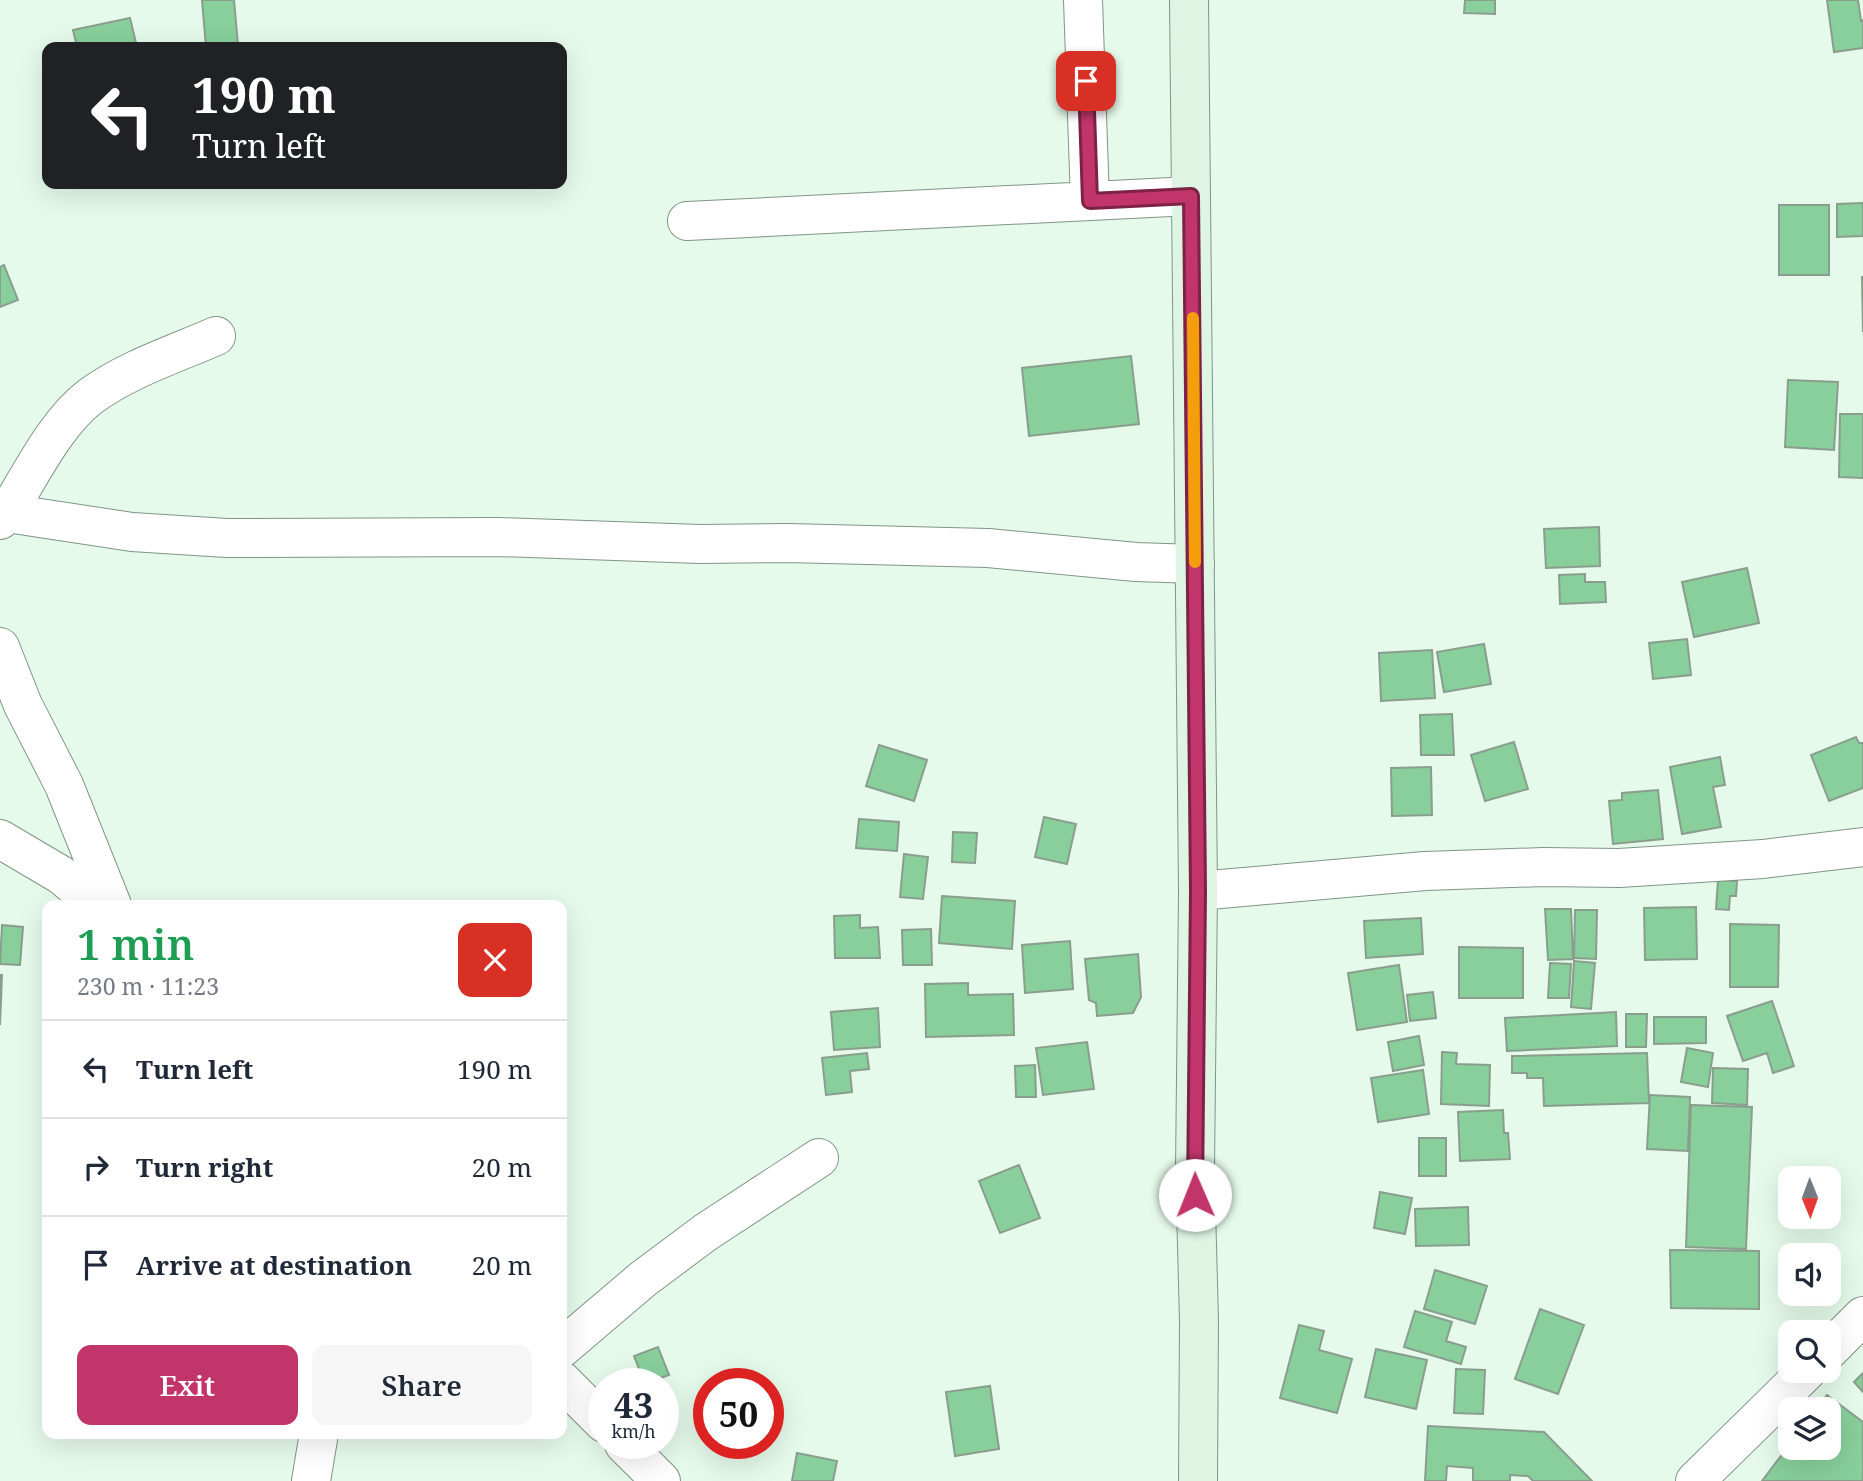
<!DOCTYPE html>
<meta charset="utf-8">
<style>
body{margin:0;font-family:"Noto Serif",serif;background:#f6f6f7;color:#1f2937;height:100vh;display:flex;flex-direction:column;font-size:26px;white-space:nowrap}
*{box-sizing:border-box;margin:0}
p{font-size:23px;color:#747a83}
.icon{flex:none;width:38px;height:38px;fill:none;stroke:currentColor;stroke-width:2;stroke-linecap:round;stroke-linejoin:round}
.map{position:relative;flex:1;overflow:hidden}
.panel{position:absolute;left:42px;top:900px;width:525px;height:539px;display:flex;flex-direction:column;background:#fff;border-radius:14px;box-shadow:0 7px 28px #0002}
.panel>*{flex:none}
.banner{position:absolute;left:42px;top:42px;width:525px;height:147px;border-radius:14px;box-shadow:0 7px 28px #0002;background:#202124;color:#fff;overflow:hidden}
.needle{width:46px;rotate:179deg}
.fabs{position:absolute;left:1778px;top:1166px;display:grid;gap:14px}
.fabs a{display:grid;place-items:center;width:63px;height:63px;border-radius:14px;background:#fff;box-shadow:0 7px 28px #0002;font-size:35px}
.speed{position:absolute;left:588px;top:1368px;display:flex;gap:14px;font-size:35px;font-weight:700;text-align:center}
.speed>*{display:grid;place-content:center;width:91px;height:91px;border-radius:50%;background:#fff;box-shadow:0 7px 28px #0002;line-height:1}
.speed small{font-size:18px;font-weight:400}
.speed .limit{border:10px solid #d22;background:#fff;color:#111}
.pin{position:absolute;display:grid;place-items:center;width:60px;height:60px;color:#fff;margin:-30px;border-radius:14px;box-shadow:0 4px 10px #0006}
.me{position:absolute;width:77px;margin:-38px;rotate:359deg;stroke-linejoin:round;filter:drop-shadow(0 0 5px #0008)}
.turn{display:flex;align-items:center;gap:24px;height:147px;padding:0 35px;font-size:32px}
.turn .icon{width:91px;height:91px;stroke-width:2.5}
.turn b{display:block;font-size:49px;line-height:60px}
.round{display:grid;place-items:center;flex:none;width:74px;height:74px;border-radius:14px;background:#f6f6f7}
.overview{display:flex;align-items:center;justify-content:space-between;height:119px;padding:0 35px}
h1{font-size:42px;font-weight:600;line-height:52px;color:#1e9e55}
.action{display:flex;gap:14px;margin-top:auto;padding:14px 35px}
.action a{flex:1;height:80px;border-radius:14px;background:#c1356a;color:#fff;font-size:28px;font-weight:600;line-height:80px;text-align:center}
.action a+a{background:#f6f6f7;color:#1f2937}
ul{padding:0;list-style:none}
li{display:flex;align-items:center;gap:21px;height:98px;padding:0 35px;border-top:2px solid #e0e1e3}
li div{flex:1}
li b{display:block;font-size:26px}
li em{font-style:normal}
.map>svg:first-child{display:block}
.building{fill:#88cf9b;stroke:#8a9e8e;stroke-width:2}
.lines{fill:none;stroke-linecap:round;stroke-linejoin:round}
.minor-casing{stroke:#819586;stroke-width:40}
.secondary-casing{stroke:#819586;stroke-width:40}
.minor{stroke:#fff;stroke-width:38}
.secondary{stroke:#def5e4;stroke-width:38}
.route-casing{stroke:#7d2245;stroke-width:18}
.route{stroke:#c1356a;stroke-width:12}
.slow{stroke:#f59e0b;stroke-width:12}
</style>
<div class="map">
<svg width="1863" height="1481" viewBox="0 0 1863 1481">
<rect width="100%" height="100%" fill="#e5faea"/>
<!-- building -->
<path class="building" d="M202,0H234L238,45L206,47Z
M1465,0H1495V14L1464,13Z
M1827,0H1858L1861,21L1863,20V48L1834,52Z
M130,18L137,47H77L73,30Z
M1863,203V236L1837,237V204Z
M1779,205H1829V275H1779Z
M4,265L18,300L0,307V267Z
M1862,277H1863V332Z
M1131,356L1139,424L1029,436L1022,368Z
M1788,380L1838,382L1834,450L1785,447Z
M1840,414H1863V478L1839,477Z
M1599,527L1600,566L1546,568L1544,529Z
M1747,568L1759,623L1694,637L1682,582Z
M1585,574V582H1605L1606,602L1560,604L1559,575Z
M1687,639L1691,675L1653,679L1649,643Z
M1484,644L1491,684L1444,692L1437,652Z
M1432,650L1435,698L1381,701L1379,653Z
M1452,714L1454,755H1421L1420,715Z
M1856,737L1859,743H1863V788L1829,801L1811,755Z
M1514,742L1528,789L1485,801L1471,755Z
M879,745L927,760L914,801L866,786Z
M1720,757L1725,785L1713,787L1721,827L1682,834L1670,767Z
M1431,767L1432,815L1392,816L1391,768Z
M1658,790L1663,839L1613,844L1609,801L1622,800V793Z
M1044,817L1076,824L1067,864L1035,857Z
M859,819L899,822L897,851L856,848Z
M953,832L977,833L975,863L952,862Z
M904,854L928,857L923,899L900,897Z
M1718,880L1737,881L1736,896H1730L1729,910L1716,909Z
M942,896L1015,901L1012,949L939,943Z
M1696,907L1697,959L1645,960L1644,908Z
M1545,909H1571L1573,959L1548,960Z
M1575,910H1597L1596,959L1574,958Z
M860,915V928L878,927L880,958H835L834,916Z
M1421,918L1423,954L1366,958L1364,921Z
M1730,924L1779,925L1778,987H1730Z
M2,925L23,927L20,965L0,964Z
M931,929L932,965H903L902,930Z
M1070,941L1073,989L1025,993L1022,945Z
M1459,947L1523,948V998H1459Z
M1138,954L1141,997L1133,1013L1097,1016L1096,1003L1089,1000L1085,959Z
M1574,961L1595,963L1591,1009L1571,1007Z
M1550,963L1571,964L1569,998H1548Z
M1399,965L1407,1022L1357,1030L1348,973Z
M0,975H2L0,1025Z
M968,983V995L1013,994L1014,1035L926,1037L925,984Z
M1433,992L1436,1018L1410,1021L1407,995Z
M1772,1001L1794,1066L1773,1073L1767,1053L1743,1061L1727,1016Z
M878,1008L880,1047L834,1050L831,1012Z
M1616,1012L1617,1046L1507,1051L1505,1018Z
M1626,1014H1647L1646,1047H1626Z
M1654,1017H1706V1043L1654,1044Z
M1419,1036L1424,1065L1393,1071L1388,1042Z
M1087,1042L1094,1089L1043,1095L1036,1048Z
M1687,1048L1713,1053L1708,1087L1681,1082Z
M1442,1052L1457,1053L1456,1064L1490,1065L1489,1106L1441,1104Z
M867,1053L869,1069L850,1071L852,1092L826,1095L822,1058Z
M1647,1053L1649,1103L1544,1106L1543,1078H1527V1073H1512V1056Z
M1035,1065L1036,1097H1016L1015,1066Z
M1713,1068L1748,1069L1747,1105L1712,1103Z
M1423,1070L1429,1114L1378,1122L1371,1078Z
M1650,1095L1690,1097L1688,1151L1647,1149Z
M1691,1105L1752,1107L1746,1249L1686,1247Z
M1503,1110L1504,1133H1508L1510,1159L1460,1161L1458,1112Z
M1419,1138H1446V1176H1419Z
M1019,1165L1040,1218L1000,1233L979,1181Z
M1380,1192L1412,1198L1405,1234L1374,1228Z
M1468,1207L1469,1245L1416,1246L1415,1209Z
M1670,1250L1759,1251V1309L1671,1308Z
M1435,1270L1487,1286L1475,1324L1424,1309Z
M1540,1309L1584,1325L1558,1394L1515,1379Z
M1415,1311L1452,1322L1446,1341L1466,1347L1461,1364L1404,1347Z
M1299,1325L1324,1331L1319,1350L1352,1359L1337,1413L1280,1398Z
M658,1347L669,1375L645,1384L634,1356Z
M1376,1349L1427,1360L1416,1409L1365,1397Z
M1456,1369L1485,1370L1483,1414L1454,1413Z
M1863,1373V1392L1854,1382Z
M990,1386L999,1449L955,1456L946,1392Z
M1827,1395L1863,1422V1481H1762L1790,1444V1447H1829V1409H1817Z
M1428,1426L1544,1432L1592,1481H1533L1528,1476L1510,1475V1481H1473V1468L1447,1466L1446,1481H1425Z
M724,1444H753L728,1454Z
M797,1453L837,1461L833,1481H792Z"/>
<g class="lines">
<defs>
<path id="minor" d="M1083,0L1090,201
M687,221L1191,196
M7,513L132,532L227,538L498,537L700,544L787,543L988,548L1136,562L1195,564
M0,520L7,513C30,476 56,422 91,396C128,369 175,354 216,336
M0,647L23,705L64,785L112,905
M0,839L61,875L98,905
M1198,891L1425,871L1543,867L1619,868L1763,859L1863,847
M562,1348L643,1279L706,1232L819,1158
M1829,1350L1863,1316
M562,1381L604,1423
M624,1444L661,1481
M311,1481L319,1433
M1695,1481L1808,1370"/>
<path id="secondary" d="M1189,0L1198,891L1195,1170L1199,1321L1198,1481"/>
</defs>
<!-- minor casing -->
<use href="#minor" class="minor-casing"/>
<!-- secondary casing -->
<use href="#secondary" class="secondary-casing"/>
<!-- minor -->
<use href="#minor" class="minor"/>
<!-- secondary -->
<use href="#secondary" class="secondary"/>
</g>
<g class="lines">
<defs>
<path id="route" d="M1086,81L1090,201L1191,196L1198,891L1195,1195"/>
</defs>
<!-- route casing -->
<use href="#route" class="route-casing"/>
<!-- route -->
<use href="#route" class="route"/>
<!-- slow -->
<path class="slow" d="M1193,318L1195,562"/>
</g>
</svg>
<div class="fabs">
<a><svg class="needle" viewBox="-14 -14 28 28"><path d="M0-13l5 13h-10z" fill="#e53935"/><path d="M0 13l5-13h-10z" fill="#747a83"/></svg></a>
<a><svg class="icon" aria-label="sound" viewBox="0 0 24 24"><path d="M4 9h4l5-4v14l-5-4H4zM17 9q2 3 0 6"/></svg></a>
<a><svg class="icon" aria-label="search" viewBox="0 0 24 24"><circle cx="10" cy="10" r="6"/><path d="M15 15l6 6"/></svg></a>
<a><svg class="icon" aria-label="layers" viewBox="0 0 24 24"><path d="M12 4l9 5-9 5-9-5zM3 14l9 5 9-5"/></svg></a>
</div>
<div class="speed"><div>43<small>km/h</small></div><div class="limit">50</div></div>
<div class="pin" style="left:1086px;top:81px;background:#d93025"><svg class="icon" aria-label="arrive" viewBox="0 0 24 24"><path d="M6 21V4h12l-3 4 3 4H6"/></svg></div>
<svg class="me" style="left:1195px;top:1195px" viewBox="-20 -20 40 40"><circle r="19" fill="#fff"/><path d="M0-13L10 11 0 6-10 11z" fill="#c1356a"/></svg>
<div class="banner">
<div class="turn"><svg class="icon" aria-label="left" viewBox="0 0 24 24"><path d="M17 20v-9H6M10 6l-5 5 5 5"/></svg><div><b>190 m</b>Turn left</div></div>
</div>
<section class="panel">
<div class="overview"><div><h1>1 min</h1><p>230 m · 11:23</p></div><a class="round" style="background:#d93025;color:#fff"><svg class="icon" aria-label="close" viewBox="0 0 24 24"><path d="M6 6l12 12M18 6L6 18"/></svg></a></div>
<ul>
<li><svg class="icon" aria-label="left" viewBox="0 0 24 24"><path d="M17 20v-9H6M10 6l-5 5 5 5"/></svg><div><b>Turn left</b></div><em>190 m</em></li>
<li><svg class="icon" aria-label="right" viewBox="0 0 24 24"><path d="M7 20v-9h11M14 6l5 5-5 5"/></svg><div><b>Turn right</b></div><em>20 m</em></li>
<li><svg class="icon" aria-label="arrive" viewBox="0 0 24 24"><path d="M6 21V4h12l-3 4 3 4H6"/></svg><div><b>Arrive at destination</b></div><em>20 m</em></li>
</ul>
<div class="action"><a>Exit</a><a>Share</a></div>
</section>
</div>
